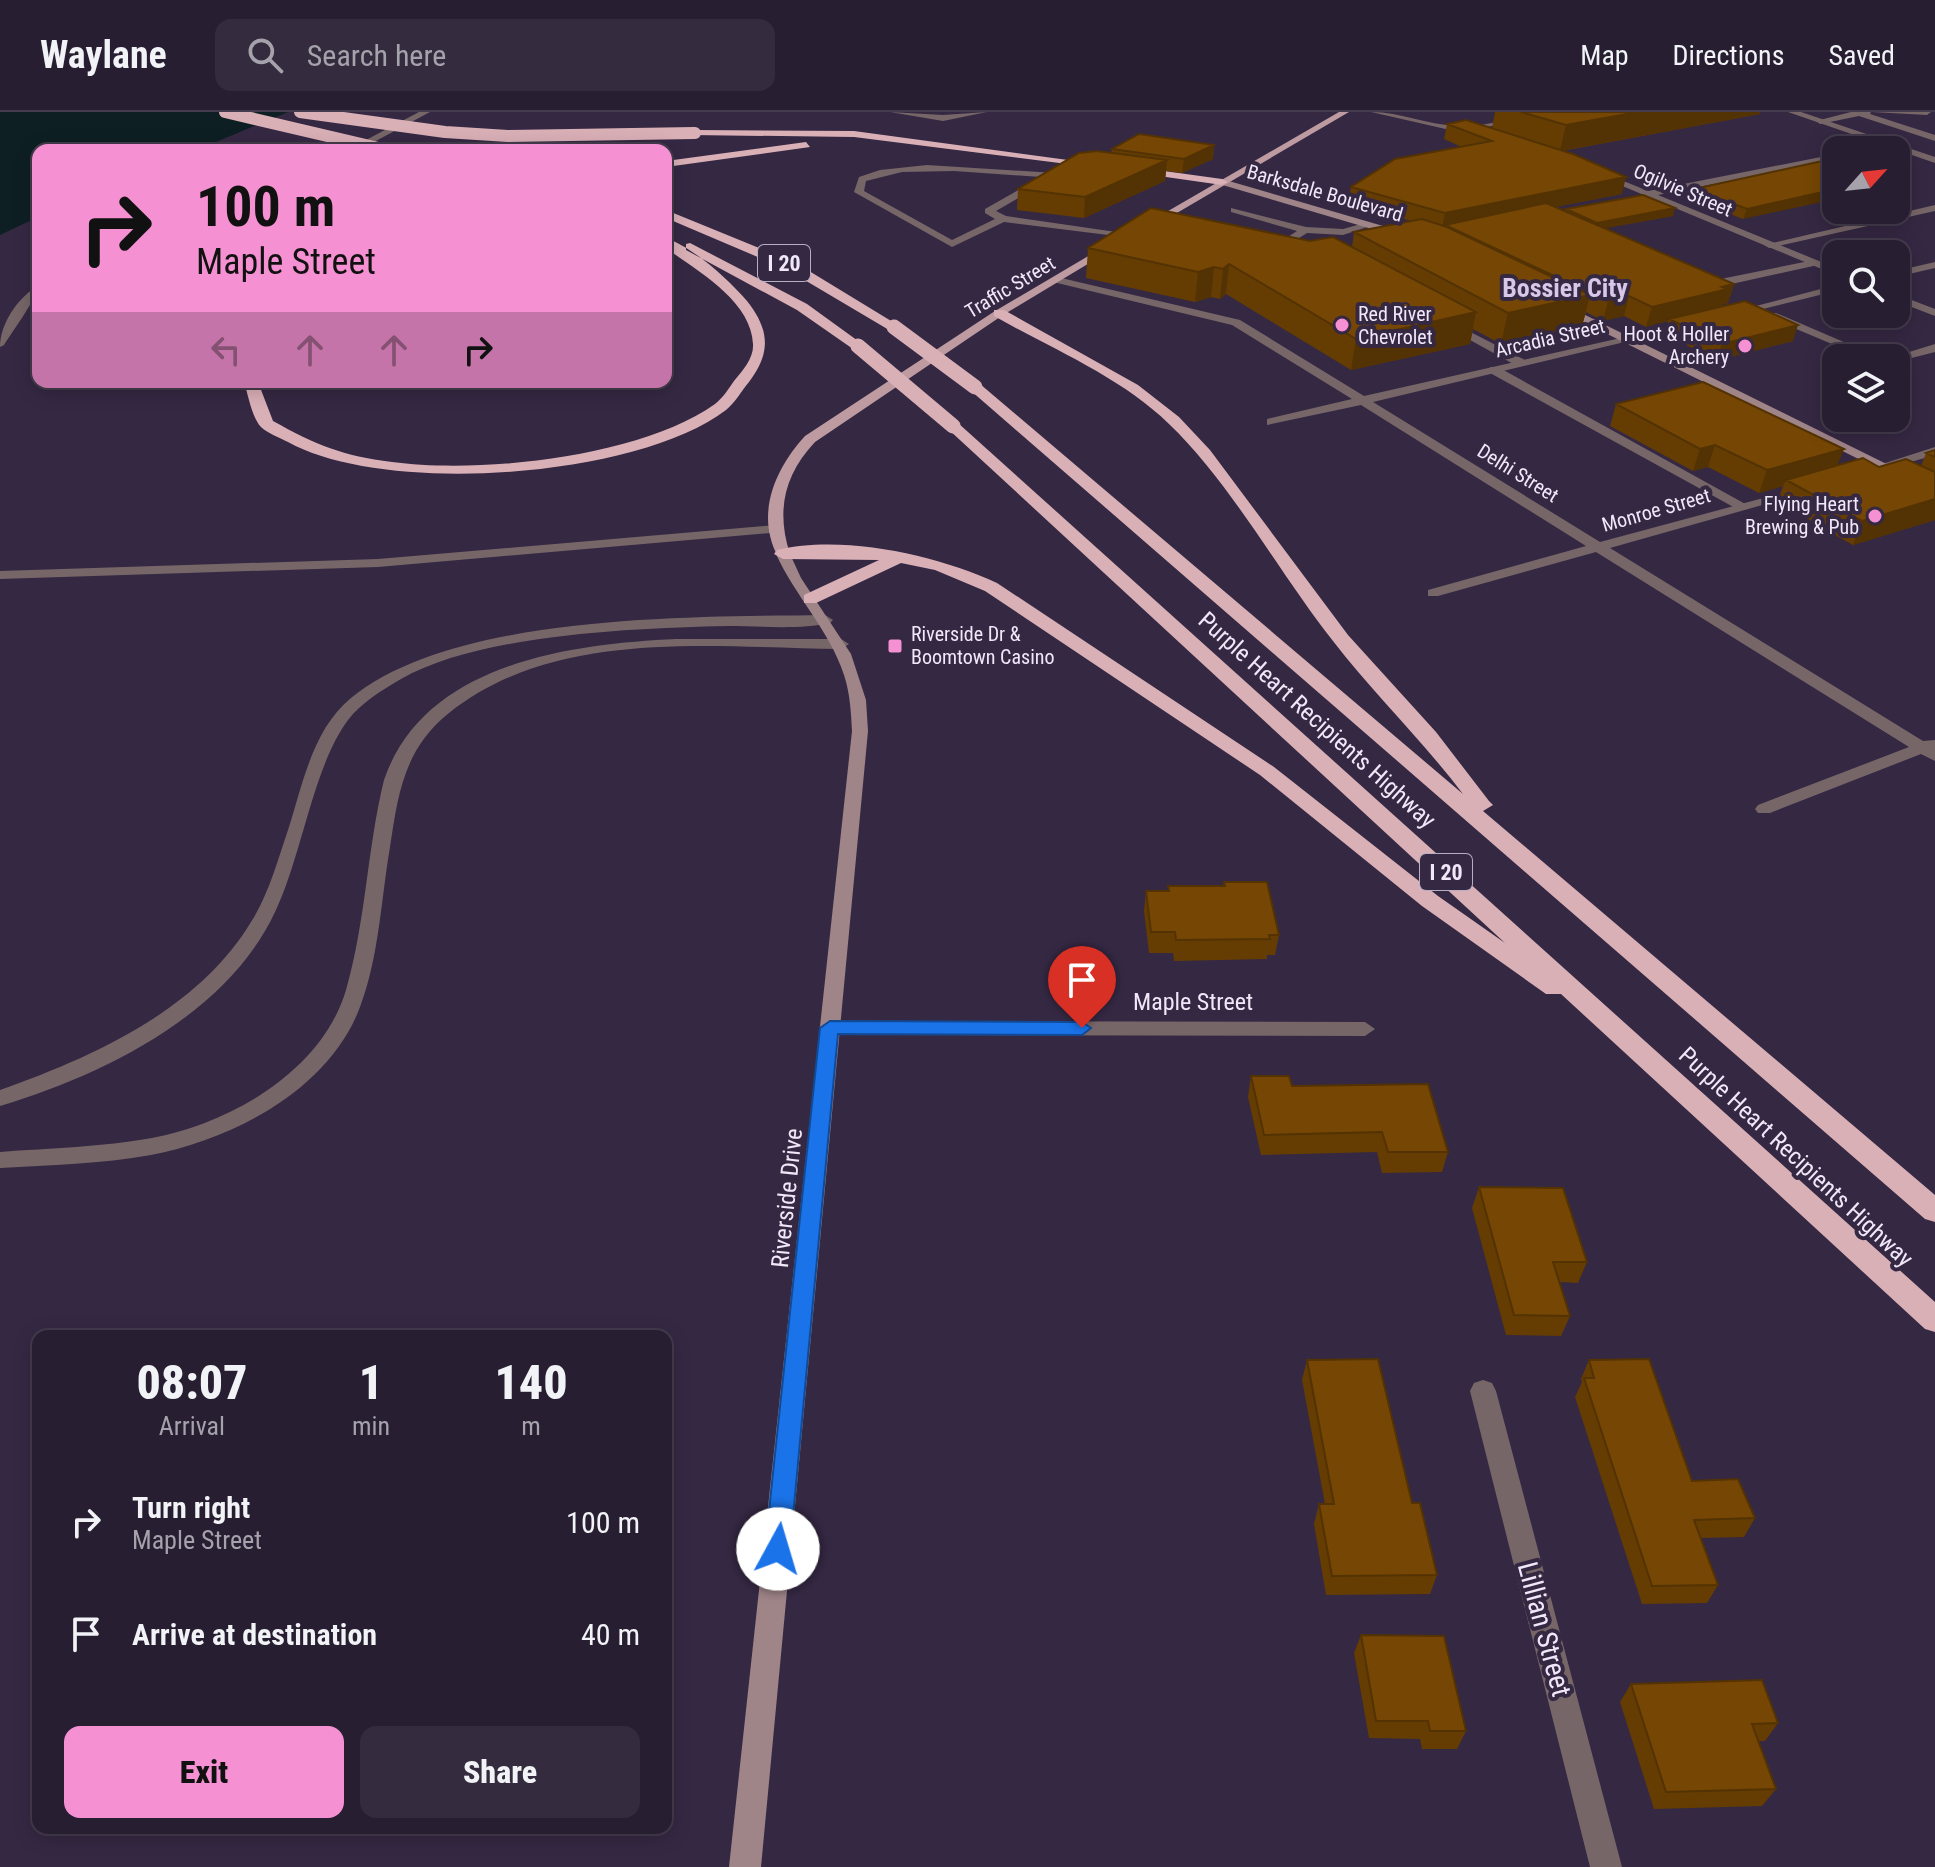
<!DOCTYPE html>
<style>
body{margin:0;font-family:"Roboto Condensed",sans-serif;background:#342b3e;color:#f1f3f6;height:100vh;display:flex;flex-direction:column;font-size:30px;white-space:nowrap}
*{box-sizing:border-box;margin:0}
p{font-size:26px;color:#a5a2ac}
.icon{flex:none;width:44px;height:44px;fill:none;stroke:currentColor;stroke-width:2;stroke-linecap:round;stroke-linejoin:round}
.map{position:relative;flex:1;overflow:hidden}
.details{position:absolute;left:32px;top:1218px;width:640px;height:504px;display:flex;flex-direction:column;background:#281e32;border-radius:16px;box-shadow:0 4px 20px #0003,0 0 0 2px #443c4d}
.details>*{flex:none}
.guide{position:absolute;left:32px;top:32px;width:640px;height:244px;border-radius:16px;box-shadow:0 4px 20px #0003,0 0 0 2px #443c4d;background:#f591d2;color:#111;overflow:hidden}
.needle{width:52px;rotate:63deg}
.fabs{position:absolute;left:1822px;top:24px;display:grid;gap:16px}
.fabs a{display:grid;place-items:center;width:88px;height:88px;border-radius:16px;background:#281e32;box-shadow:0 4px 20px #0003,0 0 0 2px #443c4d;font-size:40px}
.pin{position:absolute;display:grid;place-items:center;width:68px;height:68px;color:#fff;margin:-82px -34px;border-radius:50% 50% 50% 0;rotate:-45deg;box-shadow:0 0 8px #0007}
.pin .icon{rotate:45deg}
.me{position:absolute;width:88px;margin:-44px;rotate:6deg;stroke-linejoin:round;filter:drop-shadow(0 0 6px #0008)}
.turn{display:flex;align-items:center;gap:28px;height:168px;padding:0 32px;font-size:36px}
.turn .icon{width:104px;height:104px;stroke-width:2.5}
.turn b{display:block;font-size:56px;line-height:68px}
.lanes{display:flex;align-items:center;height:76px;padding:0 32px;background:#0003;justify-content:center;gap:40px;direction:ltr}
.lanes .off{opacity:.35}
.eta{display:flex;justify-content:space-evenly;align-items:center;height:136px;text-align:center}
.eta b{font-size:48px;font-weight:800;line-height:56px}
.cta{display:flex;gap:16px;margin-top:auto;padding:16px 32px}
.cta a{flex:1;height:92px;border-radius:16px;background:#f591d2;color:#111;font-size:32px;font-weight:800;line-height:92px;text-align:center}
.cta a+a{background:#342b3e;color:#f1f3f6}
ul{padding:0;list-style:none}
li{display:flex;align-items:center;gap:24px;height:112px;padding:0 32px}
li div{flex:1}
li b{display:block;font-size:30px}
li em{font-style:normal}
header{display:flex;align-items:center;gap:48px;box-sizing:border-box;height:112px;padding:0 40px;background:#281e32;border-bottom:2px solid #443c4d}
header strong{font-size:38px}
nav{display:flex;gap:44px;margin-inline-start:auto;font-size:28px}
.search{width:560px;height:72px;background:#342b3e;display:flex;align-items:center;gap:20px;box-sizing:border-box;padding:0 28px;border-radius:16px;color:#a5a2ac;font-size:30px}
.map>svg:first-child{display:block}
.water{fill:#0e1f23}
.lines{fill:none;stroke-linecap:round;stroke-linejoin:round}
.lane{fill:#776668;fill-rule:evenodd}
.street{fill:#776668;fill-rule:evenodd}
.secondary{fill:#9f8488;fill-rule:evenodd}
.primary{fill:#be9ba1;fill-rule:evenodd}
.highway{fill:#dab0b7;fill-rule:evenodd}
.highway-bridge-far1{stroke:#dab0b7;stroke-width:12}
.highway-bridge{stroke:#dab0b7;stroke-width:15}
.wall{fill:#653d03}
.shaded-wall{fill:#533203}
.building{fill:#764704;stroke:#533203;stroke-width:2}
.route{fill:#1a73e8;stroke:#114b97;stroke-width:2}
.poi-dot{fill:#f591d2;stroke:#352843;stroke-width:3}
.labels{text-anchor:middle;stroke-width:8;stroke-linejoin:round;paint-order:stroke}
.far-street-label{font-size:20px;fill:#f0e8f9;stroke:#352843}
.far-poi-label{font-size:20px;fill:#f0e8f9;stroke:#352843;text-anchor:start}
.shield{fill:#352843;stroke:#b8aec2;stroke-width:2}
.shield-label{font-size:22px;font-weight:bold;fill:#f0e8f9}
.street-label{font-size:24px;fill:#f0e8f9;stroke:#352843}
.far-district-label{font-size:26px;font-weight:bold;fill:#d7c7e8;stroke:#352843}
.near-street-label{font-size:28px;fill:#f0e8f9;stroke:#352843}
</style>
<header>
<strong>Waylane</strong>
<div class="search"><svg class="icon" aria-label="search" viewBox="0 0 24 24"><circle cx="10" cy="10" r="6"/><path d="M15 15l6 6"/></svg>Search here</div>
<nav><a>Map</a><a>Directions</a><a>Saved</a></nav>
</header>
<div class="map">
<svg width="1935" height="1755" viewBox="0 0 1935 1755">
<rect width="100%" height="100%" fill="#352843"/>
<!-- water -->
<path class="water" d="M0,0H288L197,38H38V105L0,123Z"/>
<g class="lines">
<!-- lane -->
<path class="lane" d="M419,0H430L359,38H347Z
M890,0L943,3L987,0L943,9Z
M1851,0H1871L1870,2L1935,23V29L1859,4L1820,12L1816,9Z
M1872,0H1931L1927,3Z
M927,53L1055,61V65L996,99L1006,104L1137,123L1132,126L1004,110L952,135L854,80L859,65L880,58ZM954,59L1041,65L985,97V101L995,107L952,128L864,79L866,69L902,60Z
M1935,93V99L1769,136L1764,133Z
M1231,96L1306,115L1343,117L1368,110L1373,113L1343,123L1307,121L1272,143L1268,142V138L1297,119L1231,100Z
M1814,148L1818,149V153L1718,175L1696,172Z
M38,174C38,185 12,220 4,233L0,235C0,212 18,185 38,174Z
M1768,201H1776L1881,246H1865L1768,205Z
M1447,208L1525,248L1527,251L1517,254L1443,213V209Z
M1935,232V240L1896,250V246H1890Z
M1490,255H1498L1749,394L1737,397L1490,261Z
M776,413L783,417L781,420L378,455L0,467V459L378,447Z
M825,503L833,508L830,511C799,518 760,514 728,514C636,516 480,522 401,567C382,578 361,591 348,608C313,655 302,744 275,800C227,903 103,963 0,994V978C93,945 198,898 251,810C269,782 278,747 289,715C303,671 313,617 351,586C455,501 694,505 825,503Z
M676,527H841L849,532L841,537C713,536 557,515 449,601C404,637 398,682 390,735C381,788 379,845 360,895C329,978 233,1027 151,1043C101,1052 50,1053 0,1056V1040C51,1036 102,1035 152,1026C231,1011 322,959 346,878C366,809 367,737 384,668C424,551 570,532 676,527Z"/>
<!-- street -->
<path class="street" d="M1371,0C1401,0 1428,13 1458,14C1489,16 1525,0 1558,0L1473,18L1476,20L1472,23Z
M1788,0H1801L1935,45V51Z
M1836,42V48L1658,83L1836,156V163L1596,63L1604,61L1648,79Z
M1935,150V156L1896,165V159Z
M1057,165L1240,208L1364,284L1696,209V213L1373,290L1600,430L1812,373V379L1610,436L1923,629L1935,628V649L1921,642L1770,701H1758L1755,697L1758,693L1909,635L1596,440L1438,484H1428V478L1586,434L1361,293L1267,313V307L1352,287L1232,213L1053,170L1052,168Z
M1836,173V179L1731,205L1725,202Z
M1896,182L1935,197V204L1896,189Z
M1935,335V343L1883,358L1876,354Z
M830,909L1365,910L1375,917L1365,924L830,923L820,916Z
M1483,1268L1492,1271L1496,1279L1622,1755H1590L1470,1279L1474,1271Z"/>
<!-- secondary -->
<path class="secondary" d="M1222,67L1407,121L1408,123L1399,125L1219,72Z
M1559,194H1567L1935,376V385L1559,198Z
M783,438L790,442L801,466L851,542L866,588L868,619L761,1755H729L852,619C851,600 850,581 844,563C830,519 795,484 776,442Z"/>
<!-- primary -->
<path class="primary" d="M1339,0H1349L1153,115L1144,113Z
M1107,133L1116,135L1003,203L815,330C784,363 776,399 790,442L778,445C755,402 775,357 805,324L995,199Z"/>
<!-- highway -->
<path class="highway" d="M695,18L854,19L1105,53L1099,56L854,25L691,23Z
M806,30L810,35L666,55V49Z
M1135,55L1222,67L1228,70L1222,73L1131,60Z
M666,98L796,151L901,215L889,218L786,157L666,106Z
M666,126C694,136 728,167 747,189C770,218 771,241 749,270C742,278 735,291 726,298C637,366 385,384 288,330C280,326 267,321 261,315C252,306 248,282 244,270H258L273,309C316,333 343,344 392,350C481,362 641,345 715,292C723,286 729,276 734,269C743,258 754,246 753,232C751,188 697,159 666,136Z
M690,131L807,192L865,234L853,237L797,198L686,138V132Z
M994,198H1004L1138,273L1179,305L1210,338L1348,523L1436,620L1489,689L1493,693L1483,699L1935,1083V1110L1925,1107L970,278V272H980L1463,682C1422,628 1374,582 1333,529C1280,462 1230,370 1169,312C1121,265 1052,237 994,204Z
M948,311H958L1935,1190V1220L1925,1217L1561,882H1546L1422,794L1260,663L985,479L935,458L901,451L816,491H804V483L879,448L783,447L774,442L777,438C843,422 937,443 997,471L1274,655L1438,784L1505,831L948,317Z"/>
<!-- highway-bridge-far1 -->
<path class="highway-bridge-far1" d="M225,0L387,38
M300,0L445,20L508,24L695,21"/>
<!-- highway-bridge -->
<path class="highway-bridge" d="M894,215L975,275
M858,234L953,314"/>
</g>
<!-- wall -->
<path class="wall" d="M1495,0H1760V2L1562,39L1622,82L1555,95L1565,99L1566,97L1673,104L1605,116L1734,172L1728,191L1723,192L1722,195L1793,229L1717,248L1665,223L1668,209L1646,215L1624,204L1603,209L1586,200L1582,214L1501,232L1473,217L1470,232L1351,258L1226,182L1220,187L1211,185L1195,190L1086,166L1088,136L1352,135L1354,120L1412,109L1348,92L1351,75L1462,35L1444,27L1447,12L1492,16Z
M1214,33L1213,47L1182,61L1166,59L1165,69L1084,106L1017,98L1018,77L1111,41L1112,37Z
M1836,46L1743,107L1691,87L1694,77Z
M1616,292L1838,353L1879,355L1921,354L1926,341L1935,338V408L1853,433L1777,391L1783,374L1759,381L1708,355L1693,359L1610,314Z
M1224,770L1279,823L1275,843H1267V847L1174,849L1173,841H1149L1144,799L1146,779H1168V774H1223Z
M1251,964L1292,974L1448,1040L1442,1060L1382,1061L1377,1040L1261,1043L1248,985Z
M1479,1075L1587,1150L1578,1171L1560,1170L1570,1204L1561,1224L1506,1223L1472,1096Z
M1307,1248L1412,1391L1437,1463L1430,1482L1326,1483L1314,1412L1319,1392H1325L1302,1268Z
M1589,1248L1692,1369L1755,1406L1744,1425L1701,1426L1718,1473L1707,1491L1642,1492L1575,1285L1582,1270L1581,1267Z
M1361,1523L1466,1619L1457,1637H1422L1420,1627L1369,1626L1354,1541Z
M1631,1572L1778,1611L1765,1629H1758L1776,1677L1762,1694L1654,1697L1620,1590Z"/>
<!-- shaded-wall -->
<path class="shaded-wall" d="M1638,0H1760V2L1560,39L1566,13Z
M1214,33L1213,47L1182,61L1184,47Z
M1167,48L1165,69L1084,106L1085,85Z
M1905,63L1901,73L1896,74V64Z
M1626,65L1622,82L1442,117L1445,101Z
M1836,77V87L1743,107L1747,97Z
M1675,96L1673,104L1596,118L1597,111Z
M1229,152L1226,182L1220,187L1223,157Z
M1214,155L1211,185L1195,190L1198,160Z
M1734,172L1728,191L1723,192L1722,197L1669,207L1668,209L1646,215L1652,195Z
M1590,183L1582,214L1501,232L1508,201Z
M1629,184L1624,204L1603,209L1608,189Z
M1476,200L1470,232L1351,258L1356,227Z
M1798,213L1793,229L1717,248L1722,232Z
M1715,333L1708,355L1693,359L1700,337Z
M1844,337L1835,360L1786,368L1783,374L1759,381L1767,358Z
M1935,387V408L1853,433L1862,409Z"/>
<!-- building -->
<path class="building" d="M1521,0H1638L1566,13Z
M1466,8L1573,42L1626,65L1445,101L1351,75L1395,47L1492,29L1447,12Z
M1139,22L1214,33L1184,47L1112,37Z
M1097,39L1167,48L1085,85L1018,77L1079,41Z
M1836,46V77L1747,97L1694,77Z
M1896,60L1905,63L1896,64Z
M1643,83L1675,96L1597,111L1566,97Z
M1546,91L1734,172L1722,175L1728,177L1652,195L1629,184L1608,189L1445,113Z
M1151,96L1310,129L1333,125L1476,200L1356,227L1229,152L1223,157L1214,155L1198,160L1088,136Z
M1422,107L1447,115L1590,183L1508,201L1354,120Z
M1745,189L1798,213L1722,232L1669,207Z
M1703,270L1844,337L1767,358L1715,333L1700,337L1616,292Z
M1935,338V345L1926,341Z
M1863,346L1879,355L1906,347L1935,360V387L1862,409L1786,368Z
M1224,770H1267L1279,823H1269L1270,827L1176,828L1175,820H1151L1146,779H1169L1168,774H1225Z
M1251,964H1289L1292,974L1428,972L1448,1040H1388L1382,1020L1264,1023Z
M1479,1075L1563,1076L1587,1150H1553L1570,1204L1514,1203Z
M1378,1247L1412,1391H1420L1437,1463L1332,1464L1319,1392H1334L1307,1248Z
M1649,1247L1692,1369L1738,1367L1755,1406L1694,1408L1718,1473L1652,1474L1584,1266H1594L1589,1248Z
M1361,1523L1444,1524L1466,1619H1430L1428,1609H1376Z
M1762,1568L1778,1611L1752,1612L1776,1677L1666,1680L1631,1572Z"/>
<!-- route -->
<path class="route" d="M830,909L1082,910L1091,916L1082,923L838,922L790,1437L786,1445L778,1448L769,1445L765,1437L820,916Z"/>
<!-- markers -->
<g class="poi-dot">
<circle cx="1342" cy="213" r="8"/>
<circle cx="1745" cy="234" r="8"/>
<circle cx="1875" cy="404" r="8"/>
<rect x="887" y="526" width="16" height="16" rx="4"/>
</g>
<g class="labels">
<!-- far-street labels -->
<g class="far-street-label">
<text transform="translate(1683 78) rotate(23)" y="7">Ogilvie Street</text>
<text transform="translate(1325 81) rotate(16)" y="7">Barksdale Boulevard</text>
<text transform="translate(1010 175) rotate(-31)" y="7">Traffic Street</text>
<text transform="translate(1550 226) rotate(-13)" y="7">Arcadia Street</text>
<text transform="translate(1518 361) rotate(32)" y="7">Delhi Street</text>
<text transform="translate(1656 398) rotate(-16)" y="7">Monroe Street</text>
</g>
<!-- far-poi labels -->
<g class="far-poi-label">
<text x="1358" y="209">Red River<tspan x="1358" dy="23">Chevrolet</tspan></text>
<text x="1729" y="229" text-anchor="end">Hoot &amp; Holler<tspan x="1729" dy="23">Archery</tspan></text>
<text x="1859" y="399" text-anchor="end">Flying Heart<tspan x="1859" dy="23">Brewing &amp; Pub</tspan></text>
<text x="911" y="529">Riverside Dr &amp;<tspan x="911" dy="23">Boomtown Casino</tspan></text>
</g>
<!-- shield labels -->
<g class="shield">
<rect x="758" y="133" width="52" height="36" rx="6"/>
<rect x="1420" y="742" width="52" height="36" rx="6"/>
</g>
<g class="shield-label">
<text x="784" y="159">I 20</text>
<text x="1446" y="768">I 20</text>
</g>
<!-- street labels -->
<g class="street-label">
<text transform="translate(1317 608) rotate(42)" y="8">Purple Heart Recipients Highway</text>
<text x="1193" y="898">Maple Street</text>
<text transform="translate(1796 1045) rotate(43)" y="8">Purple Heart Recipients Highway</text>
<text transform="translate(787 1086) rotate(-84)" y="8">Riverside Drive</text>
</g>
<!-- far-district labels -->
<g class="far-district-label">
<text x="1565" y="185">Bossier City</text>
</g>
<!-- near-street labels -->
<g class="near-street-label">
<text transform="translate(1545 1517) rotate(75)" y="10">Lillian Street</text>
</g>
</g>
</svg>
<div class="fabs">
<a><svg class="needle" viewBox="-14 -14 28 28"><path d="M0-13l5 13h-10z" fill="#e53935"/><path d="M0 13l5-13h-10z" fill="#a5a2ac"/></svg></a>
<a><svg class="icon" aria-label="search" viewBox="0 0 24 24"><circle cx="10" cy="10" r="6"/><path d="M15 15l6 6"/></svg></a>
<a><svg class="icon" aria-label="layers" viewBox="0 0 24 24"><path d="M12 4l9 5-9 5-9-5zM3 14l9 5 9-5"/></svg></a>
</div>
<div class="pin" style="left:1082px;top:916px;background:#d93025"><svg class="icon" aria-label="arrive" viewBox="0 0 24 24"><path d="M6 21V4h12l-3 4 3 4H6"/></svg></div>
<svg class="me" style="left:778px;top:1437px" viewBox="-20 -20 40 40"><circle r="19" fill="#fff"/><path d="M0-13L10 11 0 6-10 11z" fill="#1a73e8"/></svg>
<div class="guide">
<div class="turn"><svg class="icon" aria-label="right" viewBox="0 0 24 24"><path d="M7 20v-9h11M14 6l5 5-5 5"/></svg><div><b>100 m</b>Maple Street</div></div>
<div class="lanes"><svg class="icon off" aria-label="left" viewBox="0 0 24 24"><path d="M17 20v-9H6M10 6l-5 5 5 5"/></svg><svg class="icon off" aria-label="ahead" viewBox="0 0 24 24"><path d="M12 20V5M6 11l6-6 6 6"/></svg><svg class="icon off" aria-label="ahead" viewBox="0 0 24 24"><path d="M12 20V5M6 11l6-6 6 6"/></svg><svg class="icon" aria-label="right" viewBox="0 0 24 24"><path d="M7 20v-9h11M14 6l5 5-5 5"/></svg></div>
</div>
<section class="details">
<div class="eta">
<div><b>08:07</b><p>Arrival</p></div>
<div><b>1</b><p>min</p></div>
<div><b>140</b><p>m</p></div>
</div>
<ul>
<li><svg class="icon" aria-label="right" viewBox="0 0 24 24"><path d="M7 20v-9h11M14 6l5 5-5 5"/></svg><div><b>Turn right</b><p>Maple Street</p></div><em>100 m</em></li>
<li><svg class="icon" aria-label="arrive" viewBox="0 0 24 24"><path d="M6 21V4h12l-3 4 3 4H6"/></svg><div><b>Arrive at destination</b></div><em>40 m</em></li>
</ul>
<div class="cta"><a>Exit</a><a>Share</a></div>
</section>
</div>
